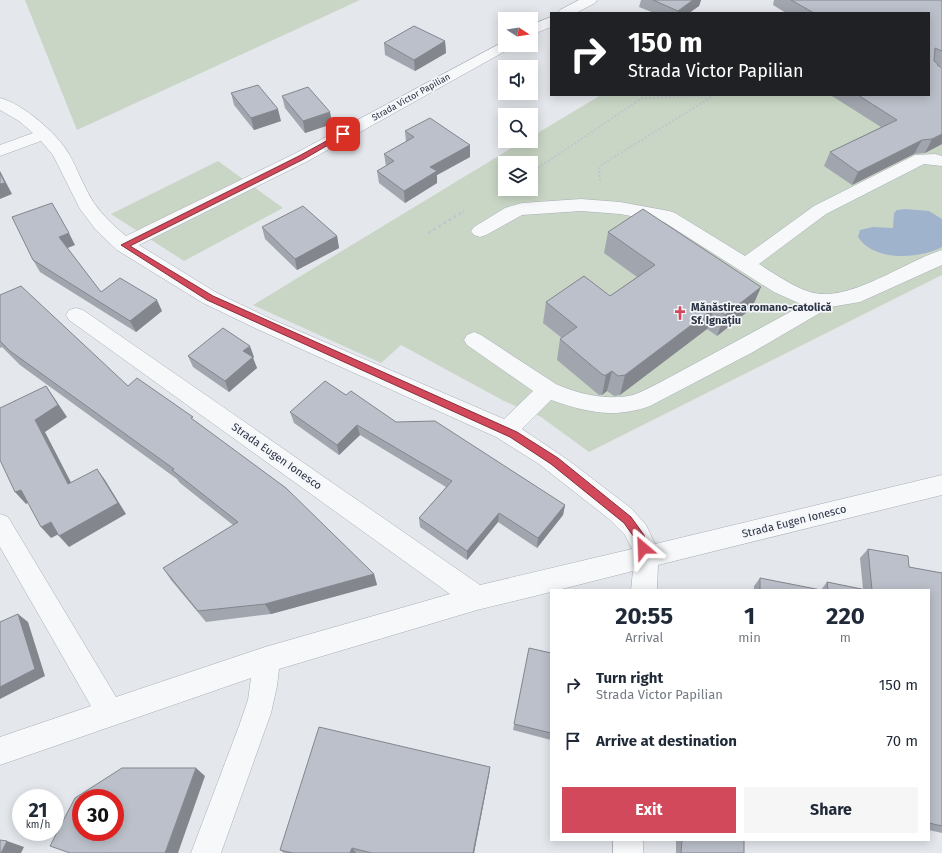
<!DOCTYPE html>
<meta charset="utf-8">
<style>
body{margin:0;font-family:"Fira Sans",sans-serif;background:#f6f6f7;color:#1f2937;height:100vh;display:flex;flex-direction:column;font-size:15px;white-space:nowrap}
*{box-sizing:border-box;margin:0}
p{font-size:13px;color:#747a83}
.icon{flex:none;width:22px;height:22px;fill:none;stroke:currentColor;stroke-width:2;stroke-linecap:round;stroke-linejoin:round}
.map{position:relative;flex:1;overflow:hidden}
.sheet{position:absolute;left:550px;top:589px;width:380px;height:252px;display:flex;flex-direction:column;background:#fff;border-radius:0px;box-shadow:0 2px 10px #0003}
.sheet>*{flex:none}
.top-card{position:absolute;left:550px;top:12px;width:380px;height:84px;border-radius:0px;box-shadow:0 2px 10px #0003;background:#202124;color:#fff;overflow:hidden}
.needle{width:26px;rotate:102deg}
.controls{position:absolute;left:498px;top:12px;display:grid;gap:8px}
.controls a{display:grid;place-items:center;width:40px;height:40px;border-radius:0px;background:#fff;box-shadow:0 2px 10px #0003;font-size:20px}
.speed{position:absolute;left:12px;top:789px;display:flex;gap:8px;font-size:20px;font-weight:700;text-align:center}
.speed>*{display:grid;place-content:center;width:52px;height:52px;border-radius:50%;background:#fff;box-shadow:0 2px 10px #0003;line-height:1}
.speed small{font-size:10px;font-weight:400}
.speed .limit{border:6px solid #d22;background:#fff;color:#111}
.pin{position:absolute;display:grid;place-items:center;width:34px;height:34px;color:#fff;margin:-17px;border-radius:8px;box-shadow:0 2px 6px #0006}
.me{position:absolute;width:44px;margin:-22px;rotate:334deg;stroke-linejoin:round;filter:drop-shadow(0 0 3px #0008)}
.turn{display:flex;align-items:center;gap:14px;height:84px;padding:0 12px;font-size:18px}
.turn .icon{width:52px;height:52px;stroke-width:2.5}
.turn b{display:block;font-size:28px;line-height:34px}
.eta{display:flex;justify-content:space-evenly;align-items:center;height:68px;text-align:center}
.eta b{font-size:24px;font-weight:700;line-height:28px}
.cta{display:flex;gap:8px;margin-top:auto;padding:8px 12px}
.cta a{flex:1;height:46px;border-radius:0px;background:#d1495b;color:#fff;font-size:16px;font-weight:700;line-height:46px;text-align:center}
.cta a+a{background:#f6f6f7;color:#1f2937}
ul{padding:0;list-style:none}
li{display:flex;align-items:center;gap:12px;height:56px;padding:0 12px}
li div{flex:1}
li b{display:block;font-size:15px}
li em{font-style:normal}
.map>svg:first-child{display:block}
.green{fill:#c9d6c5;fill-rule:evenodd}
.water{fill:#9fb4cc}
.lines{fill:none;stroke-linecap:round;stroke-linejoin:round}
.minor-casing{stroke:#a9aeb7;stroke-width:1}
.path-far1{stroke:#c2c5cb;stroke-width:2;stroke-dasharray:2 2;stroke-linecap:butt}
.path{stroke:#c2c5cb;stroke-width:2.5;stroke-dasharray:3 3;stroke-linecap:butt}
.minor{fill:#f7f8fa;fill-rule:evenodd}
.wall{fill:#a1a5ae}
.shaded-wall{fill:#83868d}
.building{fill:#bbc0ca;stroke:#83868d;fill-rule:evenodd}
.route{fill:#d1495b;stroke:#882f3b}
.labels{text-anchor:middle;stroke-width:3.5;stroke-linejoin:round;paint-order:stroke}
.far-street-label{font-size:9px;fill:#2b3445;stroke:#f4f6f9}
.poi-label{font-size:11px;font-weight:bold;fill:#2b3445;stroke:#f4f6f9;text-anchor:start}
.street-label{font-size:11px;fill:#2b3445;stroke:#f4f6f9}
</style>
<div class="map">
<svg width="942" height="853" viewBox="0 0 942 853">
<rect width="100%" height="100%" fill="#e4e7ec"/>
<!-- green -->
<path class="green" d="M25,0H360L77,130Z
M601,95H902L942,119V275L589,452L541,417L504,401L401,345L381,363L253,305L523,141H531V137ZM505,163H531V189H505Z
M218,161L283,208L184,261L111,214Z"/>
<!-- water -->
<path class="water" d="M905,209L929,211L942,219V247C919,259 874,262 858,237L860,230L873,227L893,228L894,213L897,210Z"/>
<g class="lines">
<defs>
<path id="minor" d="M579,0H597L595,3L576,13H558L560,10Z
M551,17V27L531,35V25Z
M505,41V45H513L511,48L308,161L139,245L217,293L271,319L504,419L533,391L467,345L464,340L467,335L474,332L481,335L556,384C578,394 608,401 633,395C642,392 650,387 659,383L803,305L774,292L664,222L620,214L581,211L522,215L486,235L480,237L474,235L471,231L474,227L505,208L522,203L581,199L620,202L669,211L675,213L745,256L814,206L915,155L935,154L942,156V166L924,164L826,214L759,264C775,274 792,286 810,292C848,304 905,261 942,250V265L860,302L830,307L753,352L650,406C614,419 586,412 551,400L522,429L568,460L632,509L646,525L655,544L942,475V495L658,565L657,590H631L633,571L558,590H551V592L477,610L279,669L277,686L271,713L221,853H191L239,726L248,700L251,678L0,765V737L91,706L0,547V514L8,517L116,697L265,647L450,594L69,320L66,315L69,310L76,308L83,310L480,585L632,549L625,535L609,519L539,464L496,437L257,329L203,303L117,250L96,230L80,209L53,155L41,141L0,156V145L33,133L19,121L0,110V98C23,104 57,133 69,154C78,170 84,188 94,203C103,216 114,226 126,236L296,153Z
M613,840H643V853H613Z"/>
</defs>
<!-- minor casing -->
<use href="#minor" class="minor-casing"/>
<!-- path-far1 -->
<path class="path-far1" d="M538,168L642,98L715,95
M531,173L538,168L537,186
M600,181L599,169L601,165L713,96
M459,214L465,211"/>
<!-- path -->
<path class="path" d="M428,233L461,213"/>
<!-- minor -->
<use href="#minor" class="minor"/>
</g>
<!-- wall -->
<path class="wall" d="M641,0H701L699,6L689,13H654L639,7Z
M774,0H942V67L939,66L942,144L925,153L914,154L852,185L824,166L830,152L881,127L832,96V95H929V13H786L773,5Z
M445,41L446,53L415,71L385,55L384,43Z
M231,93L281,121L254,130L234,105Z
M282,96L330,112L332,124L305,133L285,108Z
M405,131L470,145V157L437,175V183L405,203L379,183L377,171L386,166L384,154L406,142Z
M262,227L337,236L339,248L297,270L265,239Z
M608,232L752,308L717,336L707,329L620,395L614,396L607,391L602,395H599L557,360L560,339L562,338L543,323L546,302L610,296L637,277L604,253Z
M75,245L67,248L101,292L162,311L136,332L40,272L33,260Z
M0,295L128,386L195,421L374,574L377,585L271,614L206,622L171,580L163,568L233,525L180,483L177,479L20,365L2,347L0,348Z
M188,356L254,357L253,358L257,368L229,392L193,367Z
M346,395L396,422L565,505L563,515L537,548L498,522L467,560L420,527L419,518L446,487L360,435L339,455L294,423L290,412Z
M868,549L909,567L942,573V833L929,830V590H754V586L760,578L821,590L827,582L863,589L860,558Z
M529,648L551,653V740L513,730Z
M490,767L489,775L474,853H284L280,850Z
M676,840H744V853H676Z"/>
<!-- shaded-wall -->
<path class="shaded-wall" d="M693,0H701L699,6L689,13H678V11Z
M445,41L446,53L415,71L414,60Z
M278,109L281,121L254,130L251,118Z
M330,112L332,124L305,133L303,121Z
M942,134V144L925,153L932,139Z
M922,140L914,154L852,185L858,172Z
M470,145V157L437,175V183L405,203L404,191L430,167Z
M0,171L12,194L0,199Z
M69,233L75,245L65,249L59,237Z
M337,236L339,248L297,270L295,259Z
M761,287L752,308L717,336L725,315Z
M157,300L162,311L136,332L130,321Z
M714,308L707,329L620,395L625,375Z
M250,346L254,357L253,358L257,368L229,392L225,381L243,351Z
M612,371L607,391L602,395L606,375Z
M46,386L55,399L67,417L45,432L78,496L68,484L35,420Z
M357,425L360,435L339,455L337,445Z
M97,469L105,480L126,514L69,547L59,536Z
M21,490L31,501L26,504L15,492Z
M565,505L563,515L537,548L538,538Z
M499,513L498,522L467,560V551Z
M51,522L61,533L51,538L41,527Z
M374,574L377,585L271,614L265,604Z
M18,614L28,622L45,676L0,699V687Z
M490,767L489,775L474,853H473Z
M196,768L205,776L178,853H165Z
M7,841L24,847L21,853H1Z
M352,848L356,853H350Z"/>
<!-- building -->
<path class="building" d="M653,0H693L678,11Z
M791,0H942V51L935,48L934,61L938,64L937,65L942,68V134L932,139L922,140L858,172L830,152L897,120L858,95H929V13H814Z
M414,26L445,41L414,60L384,43Z
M258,85L278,109L251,118L231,93Z
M308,87L330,112L303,121L282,96Z
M430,118L470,145L430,167L437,171L404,191L377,171L394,161L384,154L414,137L405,131Z
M0,173L5,183L0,184Z
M52,203L69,233L59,237L101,292L120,278L157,300L130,321L33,260L12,217Z
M303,206L337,236L295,259L262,227Z
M643,209L761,287L725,315L714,308L625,375L618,376L612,371L606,375H603L560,339L577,327L546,302L584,276L610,296L655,265L608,232Z
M21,286L128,386L137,378L193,417L191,418L286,488L374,574L265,604L198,611L163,568L238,522L172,470L174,469L10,351L0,341V295Z
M223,328L250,346L243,351L253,357L225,381L188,356Z
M325,381L346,395L351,391L396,422L435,421L565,505L538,538L499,513L467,551L419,518L452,481L357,425L337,445L290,412Z
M46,386L58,405L35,420L68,484L97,469L118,503L59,536L51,522L41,527L21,490L15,492L0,460V408Z
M868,549L908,556L909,567L942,573V826L929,823V590H872Z
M760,578L821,590H760Z
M827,582L866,590H828Z
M18,614L35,669L0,687V622Z
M529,648L551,653V733L514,724Z
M319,727L490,767L473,853H372L352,848L350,853H293L280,850Z
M122,768H196L165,853H70L50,846L75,798ZM81,798H115V832H81Z
M0,840L7,841L1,853H0Z
M682,840H744V853H681Z"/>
<!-- route -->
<path class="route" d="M341,133L347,134L304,159L130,246L213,296L517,432L558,458L631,517L644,535L648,548L647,551H640L636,540L624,523L551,464L510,437L207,300L121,245L299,156Z"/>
<!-- icons -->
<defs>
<symbol id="church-bare" viewBox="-9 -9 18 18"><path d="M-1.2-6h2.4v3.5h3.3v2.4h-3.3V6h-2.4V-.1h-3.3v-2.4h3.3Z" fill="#d1495b" stroke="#f4f6f9" stroke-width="2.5" paint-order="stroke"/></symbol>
</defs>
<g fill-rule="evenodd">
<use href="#church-bare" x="670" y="303" width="20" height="20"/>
</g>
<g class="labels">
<!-- far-street labels -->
<g class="far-street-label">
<text transform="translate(411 97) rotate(-29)" y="3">Strada Victor Papilian</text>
</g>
<!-- poi labels -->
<g class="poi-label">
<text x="691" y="311">Mănăstirea romano-catolică<tspan x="691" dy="13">Sf. Ignațiu</tspan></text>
</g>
<!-- street labels -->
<g class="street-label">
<text transform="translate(277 456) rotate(35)" y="4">Strada Eugen Ionesco</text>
<text transform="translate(794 521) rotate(-14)" y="4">Strada Eugen Ionesco</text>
</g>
</g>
</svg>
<div class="controls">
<a><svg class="needle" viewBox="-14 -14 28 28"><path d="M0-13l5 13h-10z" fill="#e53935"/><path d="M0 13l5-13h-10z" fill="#747a83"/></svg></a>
<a><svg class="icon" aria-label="sound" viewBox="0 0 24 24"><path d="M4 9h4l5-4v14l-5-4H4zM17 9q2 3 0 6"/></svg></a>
<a><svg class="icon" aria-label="search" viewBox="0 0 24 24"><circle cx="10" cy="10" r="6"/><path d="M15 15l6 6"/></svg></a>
<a><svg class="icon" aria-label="layers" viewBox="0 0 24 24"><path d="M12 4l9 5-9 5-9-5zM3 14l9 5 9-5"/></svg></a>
</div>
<div class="speed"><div>21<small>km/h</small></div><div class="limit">30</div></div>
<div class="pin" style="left:343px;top:134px;background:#d93025"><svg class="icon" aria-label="arrive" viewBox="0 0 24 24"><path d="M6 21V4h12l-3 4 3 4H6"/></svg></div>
<svg class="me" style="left:643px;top:548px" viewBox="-20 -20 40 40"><path d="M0-17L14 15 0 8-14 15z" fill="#d1495b" stroke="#fff" stroke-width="4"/></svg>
<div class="top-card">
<div class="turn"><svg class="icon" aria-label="right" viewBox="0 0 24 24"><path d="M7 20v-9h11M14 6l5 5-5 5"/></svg><div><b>150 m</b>Strada Victor Papilian</div></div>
</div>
<section class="sheet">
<div class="eta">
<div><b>20:55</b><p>Arrival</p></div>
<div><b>1</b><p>min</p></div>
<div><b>220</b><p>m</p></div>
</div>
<ul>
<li><svg class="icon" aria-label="right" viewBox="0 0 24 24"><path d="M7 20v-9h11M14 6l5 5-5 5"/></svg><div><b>Turn right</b><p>Strada Victor Papilian</p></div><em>150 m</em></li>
<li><svg class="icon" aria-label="arrive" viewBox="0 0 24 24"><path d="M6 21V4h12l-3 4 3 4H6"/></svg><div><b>Arrive at destination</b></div><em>70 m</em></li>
</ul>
<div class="cta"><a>Exit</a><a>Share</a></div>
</section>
</div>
